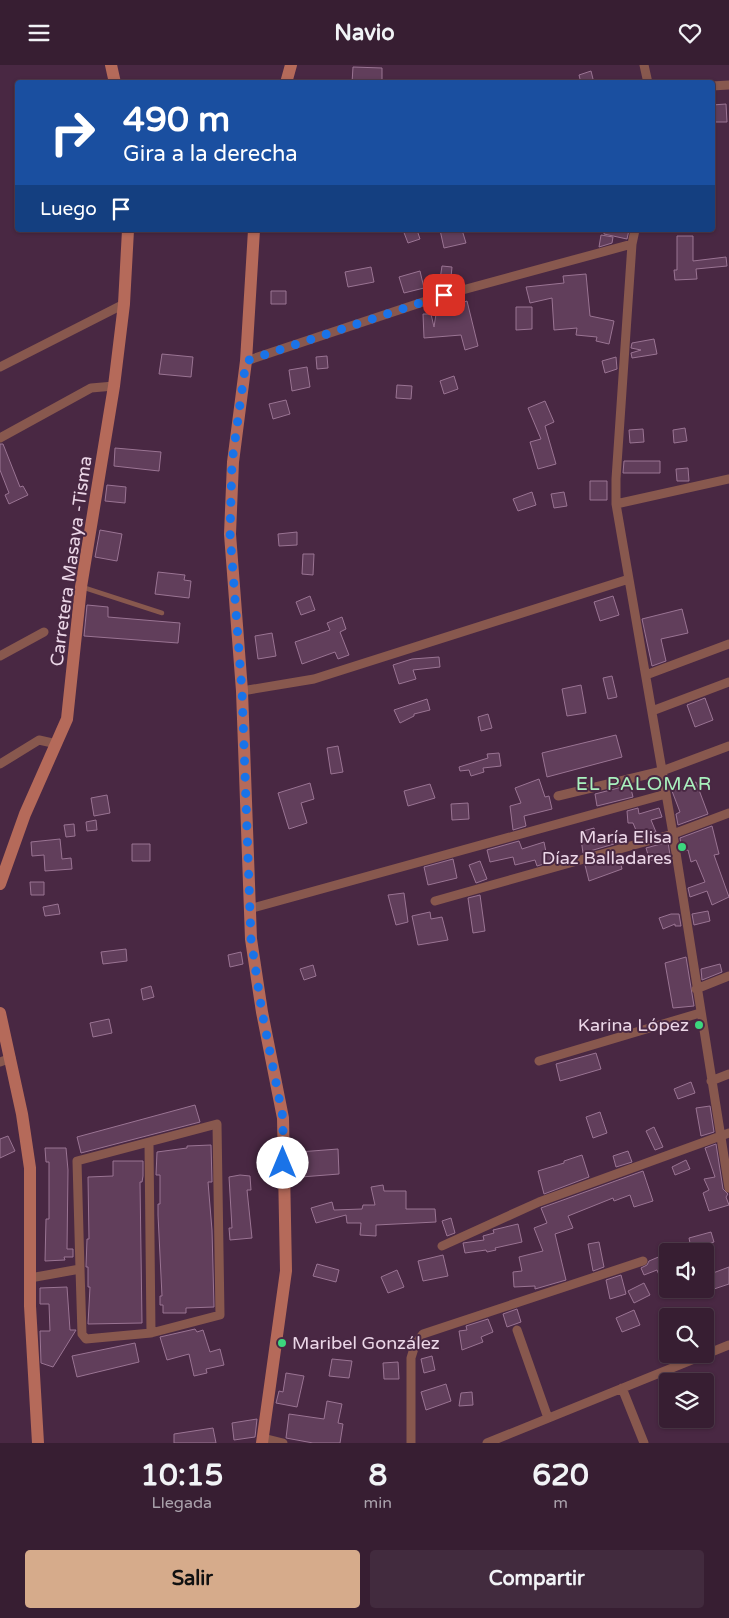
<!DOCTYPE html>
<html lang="es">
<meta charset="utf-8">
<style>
body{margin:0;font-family:"Varela Round",sans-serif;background:#422b3e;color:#f1f3f6;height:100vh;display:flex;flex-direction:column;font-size:19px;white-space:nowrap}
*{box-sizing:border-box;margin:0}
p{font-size:16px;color:#aaa2ac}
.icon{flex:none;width:28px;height:28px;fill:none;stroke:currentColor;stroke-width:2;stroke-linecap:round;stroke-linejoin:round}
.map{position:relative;height:1378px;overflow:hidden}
.sheet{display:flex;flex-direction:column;background:#371e32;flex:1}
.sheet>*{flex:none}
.hud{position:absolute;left:15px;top:15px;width:700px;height:152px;border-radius:5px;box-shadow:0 1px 4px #0004,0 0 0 1px #513c4d;background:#1a4fa0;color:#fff;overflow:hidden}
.tools{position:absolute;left:659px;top:1178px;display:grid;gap:10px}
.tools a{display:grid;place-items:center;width:55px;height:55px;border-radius:5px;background:#371e32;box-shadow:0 1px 4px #0004,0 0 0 1px #513c4d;font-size:25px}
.pin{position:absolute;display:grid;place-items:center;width:42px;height:42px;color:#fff;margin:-21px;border-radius:10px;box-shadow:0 2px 8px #0006}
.me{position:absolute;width:55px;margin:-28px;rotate:0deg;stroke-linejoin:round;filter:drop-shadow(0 0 4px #0008)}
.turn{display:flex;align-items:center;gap:18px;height:105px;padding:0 25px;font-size:22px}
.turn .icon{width:65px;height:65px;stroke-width:2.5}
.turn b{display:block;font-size:35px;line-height:42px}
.then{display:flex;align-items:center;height:48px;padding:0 25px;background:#0003;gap:10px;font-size:19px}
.eta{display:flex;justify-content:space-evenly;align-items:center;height:85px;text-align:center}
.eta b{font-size:30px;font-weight:700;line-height:35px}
.cta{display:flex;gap:10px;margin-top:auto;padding:10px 25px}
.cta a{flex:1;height:58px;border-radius:5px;background:#d6ab8b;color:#111;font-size:20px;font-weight:700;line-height:58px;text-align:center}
.cta a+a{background:#422b3e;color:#f1f3f6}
header{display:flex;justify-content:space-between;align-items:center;height:65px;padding:0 25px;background:#371e32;font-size:22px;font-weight:700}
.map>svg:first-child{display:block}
.building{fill:#613e5b;stroke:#9a7493}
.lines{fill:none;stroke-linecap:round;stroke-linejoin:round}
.lane{stroke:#88584e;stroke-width:4.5}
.street{stroke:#88584e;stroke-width:9}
.secondary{stroke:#b56a5a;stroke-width:12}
.route{stroke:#1a73e8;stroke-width:9;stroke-dasharray:0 16.2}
.poi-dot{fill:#3cd77e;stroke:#492843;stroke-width:2}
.labels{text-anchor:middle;stroke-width:4;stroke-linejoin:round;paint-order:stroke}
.street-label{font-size:18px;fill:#ecd7e8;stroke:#492843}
.poi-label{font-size:18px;fill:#ecd7e8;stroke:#492843;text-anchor:end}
.neighbourhood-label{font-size:19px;letter-spacing:1px;fill:#a9f1be;stroke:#492843}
</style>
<header><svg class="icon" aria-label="menu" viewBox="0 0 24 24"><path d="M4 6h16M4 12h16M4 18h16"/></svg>Navio<svg class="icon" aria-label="heart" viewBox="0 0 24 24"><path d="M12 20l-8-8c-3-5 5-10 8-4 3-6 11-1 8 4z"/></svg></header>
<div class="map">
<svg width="729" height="1378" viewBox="0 0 729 1378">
<rect width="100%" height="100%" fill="#492843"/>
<!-- building -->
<path class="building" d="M353,2L382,3V18H352Z
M591,6L594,18H581L579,10Z
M726,39L727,57H713L712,40Z
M403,165H417L420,174L408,178Z
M440,165H462L466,178L444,183Z
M604,165H629L627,174L604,169Z
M601,170L613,172L612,178L599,182Z
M677,171H693V196L726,192L727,201L696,204L697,214L675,215L674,205H677Z
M442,201L452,202L450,222L439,221Z
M371,202L374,217L348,222L345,207Z
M420,206L424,223L404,228L399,212Z
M586,209L590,251L614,256L609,279L596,276L597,272L576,270L577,263L554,265L552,233L530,238L526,222L564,218L563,211Z
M271,226H286V239H271Z
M467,236L478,281L465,285L461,270L424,273L423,249H431L434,262L436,249L452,248L450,242Z
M516,242H532V264L516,265Z
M654,274L657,289L632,293L631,288L641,285L631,283L632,278Z
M162,289L193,292L191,312L159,309Z
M327,291L328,303L317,304L316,292Z
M616,292L617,304L605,308L602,296Z
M307,302L310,322L292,326L289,305Z
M454,311L458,324L444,329L440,316Z
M397,320L412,321L411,334L396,333Z
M286,335L290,349L273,354L269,339Z
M545,336L554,357L545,361L556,399L538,404L530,377L541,374L528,343Z
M685,363L687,376L674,378L673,365Z
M643,364L644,377L630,378L629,365Z
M0,379H3L20,422L23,421L28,430L9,439L5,430L9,428L0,405Z
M115,383L161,387L159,406L114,401Z
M624,396H660V408H623Z
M688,403L689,416H677L676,404Z
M590,416H607V435H590Z
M107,420L126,422L125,438L105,436Z
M532,427L536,440L518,446L513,434Z
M564,427L567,441L554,443L551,429Z
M100,465L122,469L117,496L95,492Z
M297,467V480L279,481L278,469Z
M303,489H314L313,510L302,509Z
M158,507L185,510L184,515L191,516L189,533L155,529Z
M310,531L315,545L301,550L296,537Z
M613,531L619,550L600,556L594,537Z
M87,540L108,542V552L180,558L178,578L84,571Z
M682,544L688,568L661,574L666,596L652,601L642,554Z
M342,552L346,564L340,567L349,590L338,594L335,587L302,599L295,577L330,565L327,558Z
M272,568L276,591L258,594L255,571Z
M439,592L440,602L413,605L416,614L399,619L393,600L412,594Z
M612,611L617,632L608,634L603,613Z
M581,620L586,648L567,651L562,624Z
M705,633L713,655L695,662L687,640Z
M427,634L430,645L414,649V651L400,658L394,645Z
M488,649L492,663L481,666L478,652Z
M616,670L622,692L547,712L542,688Z
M338,681L343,707L331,709L327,683Z
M499,688L501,701L483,703L484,707L471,711L469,705L460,706L459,702L488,693L487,689Z
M539,714L545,732L549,731L552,744L524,751L526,761L513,765L510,741L521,738L515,723Z
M696,717L708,749L678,760L676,749L680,747L672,726Z
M310,718L314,734L301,738L307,758L289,764L278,728Z
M430,719L435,733L408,741L404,726Z
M630,720L633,732L597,741L595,729Z
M107,730L110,748L94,751L91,733Z
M468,738L469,754L452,755L451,739Z
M638,743L639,749L659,743L662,752L651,755L656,767L638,770L633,758H628L627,746Z
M96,755L97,765L87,766L86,757Z
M74,759L75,771L66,772L64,760Z
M712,761L719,789L714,790L729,832L712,840L707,826L690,832L688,823L705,817L696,795L691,797L688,785L682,787L680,773Z
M594,763L596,771L602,769L604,779L613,776L614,779L583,788L580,767Z
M60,774L62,794L71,793L72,804L45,806L44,790L32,791L31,777Z
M519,776L522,784L544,777L546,787L551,788L550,797L537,801L535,795L515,800L513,792L490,797L487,785Z
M668,777L670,790L650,796L646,783Z
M132,779H150V796H132Z
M619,791L622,804L589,816L585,800Z
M453,794L457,813L428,820L424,802Z
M480,796L487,814L476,818L469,800Z
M30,817H44V830H31Z
M404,828L408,857L396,860L388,830Z
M480,830L485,866L473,868L468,833Z
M58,839L60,849L45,851L43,842Z
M708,846L710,856L694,860L692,849Z
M430,847L431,854L442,852L448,875L418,880L412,851Z
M671,849H679L681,861H675V859L663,864L659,853Z
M126,884L127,896L103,899L101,887Z
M241,887L243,899L230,902L228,890Z
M686,892L694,941L673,943L665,898Z
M720,899L722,907L702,915L701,904Z
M313,900L316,911L304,915L300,904Z
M151,921L154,932L143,935L141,924Z
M109,954L112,968L93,972L90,958Z
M596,988L601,1004L560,1016L556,999Z
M691,1017L695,1028L678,1034L674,1024Z
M195,1040L200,1057L81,1088L77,1072Z
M710,1041L714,1067L701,1071L696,1043Z
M600,1047L607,1068L593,1073L586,1052Z
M654,1062L663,1082L655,1085L646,1066Z
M8,1071L15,1086L0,1093V1074Z
M716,1079L723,1124L728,1129L726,1132L729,1140L709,1146L703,1128L709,1125L704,1114L715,1112L705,1083Z
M211,1080L212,1117H208L212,1165L214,1242L186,1243V1248H163V1240H160V1231H162L158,1150V1139H160V1110H156L157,1087L187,1083V1081Z
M45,1083H66L68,1105L67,1184H73V1192H64L65,1195L45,1196L46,1154H49V1097H46Z
M338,1084L339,1109L301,1112L299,1087Z
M628,1086L632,1097L616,1102L613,1091Z
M582,1090L589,1112L544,1129L538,1106L564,1098V1096Z
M686,1095L690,1104L675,1110L672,1102Z
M113,1096H143V1111L142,1117H140L142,1258L88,1259L90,1222H88V1202H86L87,1174H89L88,1112L113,1111Z
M643,1106L653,1136L634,1142L630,1130L614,1136L613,1133L568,1151L573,1163L555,1169L566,1215L535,1224V1221L514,1222L513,1207L522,1206L519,1192L543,1186L534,1163L547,1158L541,1143Z
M240,1110L250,1111L251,1125H247L252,1173L230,1175L229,1163H232L229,1112Z
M383,1120L384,1126H406V1144H435L436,1157L376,1160V1171L360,1170L361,1158H347L346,1150L316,1158L311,1143L332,1137L334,1145L362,1144L363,1140H375L371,1122Z
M451,1153L455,1168L447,1171L442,1156Z
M518,1159L522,1177L495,1183L496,1185L487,1187L486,1185L465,1188L463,1178L484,1175L483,1171L494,1168L493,1165Z
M711,1167L714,1177L691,1183L689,1173Z
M599,1177L604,1202L593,1206L588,1179Z
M668,1188V1230H667L657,1205L644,1210L641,1203L647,1200L649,1196Z
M443,1190L448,1211L423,1216L418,1196Z
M317,1199L339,1205L336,1217L313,1211Z
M729,1202V1219L705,1227V1211Z
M397,1205L404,1222L388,1228L381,1212Z
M621,1210L626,1229L610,1234L606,1215Z
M644,1218L650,1230L634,1238L628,1226Z
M67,1222L70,1265H76L53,1302L41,1298L40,1266H50L49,1239H40V1223Z
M517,1244L521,1257L507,1262L503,1249Z
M634,1245L640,1260L622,1267L616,1253Z
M488,1254L493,1267L481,1272L483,1277L462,1285L459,1266L467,1265L466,1261Z
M195,1264L197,1267L203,1265L210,1287L220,1284L224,1300L206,1304L207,1308L194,1311L189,1289L167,1295L160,1272Z
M135,1278L139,1297L77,1312L72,1291Z
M432,1291L435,1305L424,1308L421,1294Z
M332,1294L352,1296L349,1313L329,1311Z
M398,1297L399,1314H384L383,1298Z
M286,1308L304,1311L297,1342L276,1338L279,1326L283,1327Z
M446,1319L451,1336L426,1345L421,1327Z
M472,1327L473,1340L459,1341L461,1328Z
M327,1336L342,1339L338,1358L343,1359L340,1378H313L286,1373L289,1349L324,1354Z
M257,1354L255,1372L234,1375L232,1358Z
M213,1363L216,1378H174V1369Z"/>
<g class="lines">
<!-- lane -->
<path class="lane" d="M82,522L162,548"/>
<!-- street -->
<path class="street" d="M644,0L648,18
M712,21L729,20
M635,165L632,179L616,414V439L673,769L729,1123
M246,296L444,230L632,179
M0,302L124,239
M0,373L91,323L114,321
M616,439L729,414
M0,591L44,567
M646,610L729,579
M242,626L314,614L629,514
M652,646L729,617
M0,699L39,675L57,679
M558,731L662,706L729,681
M435,836L673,769L729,748
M249,844L666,729
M696,924L729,911
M539,996L700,948
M0,997L11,993
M711,1016L729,1009
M149,1079L151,1268
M442,1181L539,1137L729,1068
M30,1213L80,1204L82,1269L86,1274L151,1268L220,1250L217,1059L77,1096L80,1204
M517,1265L548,1353
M622,1323L644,1378
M263,1373L283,1378
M411,1378V1293L415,1280L423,1269L643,1196
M487,1378L729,1280"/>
<!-- secondary -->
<path class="secondary" d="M111,0L115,18
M286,18L291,0
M254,165L246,296L233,397L230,469L242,626L251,874L262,947L283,1053L286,1206L262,1378
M0,819L25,749L67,654L81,522L114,321L124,239L128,165
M0,948L22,1049L30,1103V1241L38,1378"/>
</g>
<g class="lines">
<!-- route -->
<path class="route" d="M283,1098V1053L262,947L251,874L242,626L230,468L232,397L246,296L444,230"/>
</g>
<!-- markers -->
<g class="poi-dot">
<circle cx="682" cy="782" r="5"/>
<circle cx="699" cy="960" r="5"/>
<circle cx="282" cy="1278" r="5"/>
</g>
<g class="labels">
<!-- street labels -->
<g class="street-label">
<text transform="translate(71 496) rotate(-82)" y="6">Carretera Masaya -Tisma</text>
</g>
<!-- poi labels -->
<g class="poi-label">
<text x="672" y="778">María Elisa<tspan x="672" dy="21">Díaz Balladares</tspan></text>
<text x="689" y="966">Karina López</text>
<text x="292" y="1284" text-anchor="start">Maribel González</text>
</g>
<!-- neighbourhood labels -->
<g class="neighbourhood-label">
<text x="644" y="725">EL PALOMAR</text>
</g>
</g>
</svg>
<div class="tools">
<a><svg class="icon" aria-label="sound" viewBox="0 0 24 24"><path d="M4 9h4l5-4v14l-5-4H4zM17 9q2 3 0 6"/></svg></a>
<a><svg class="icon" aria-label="search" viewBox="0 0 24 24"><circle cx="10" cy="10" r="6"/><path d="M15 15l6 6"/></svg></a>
<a><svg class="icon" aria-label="layers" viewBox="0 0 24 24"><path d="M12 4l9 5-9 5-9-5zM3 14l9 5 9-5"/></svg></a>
</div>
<div class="pin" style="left:444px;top:230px;background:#d93025"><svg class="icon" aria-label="arrive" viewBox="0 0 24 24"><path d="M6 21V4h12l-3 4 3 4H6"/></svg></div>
<svg class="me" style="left:283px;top:1098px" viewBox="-20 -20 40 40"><circle r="19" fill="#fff"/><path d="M0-13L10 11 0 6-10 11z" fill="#1a73e8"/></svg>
<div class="hud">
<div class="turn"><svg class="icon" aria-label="right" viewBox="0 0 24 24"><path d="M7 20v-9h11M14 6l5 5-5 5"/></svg><div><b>490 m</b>Gira a la derecha</div></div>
<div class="then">Luego<svg class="icon" aria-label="arrive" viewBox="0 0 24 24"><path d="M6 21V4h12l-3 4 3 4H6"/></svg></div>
</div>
</div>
<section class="sheet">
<div class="eta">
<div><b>10:15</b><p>Llegada</p></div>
<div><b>8</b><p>min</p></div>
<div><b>620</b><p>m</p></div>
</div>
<div class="cta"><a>Salir</a><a>Compartir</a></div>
</section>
